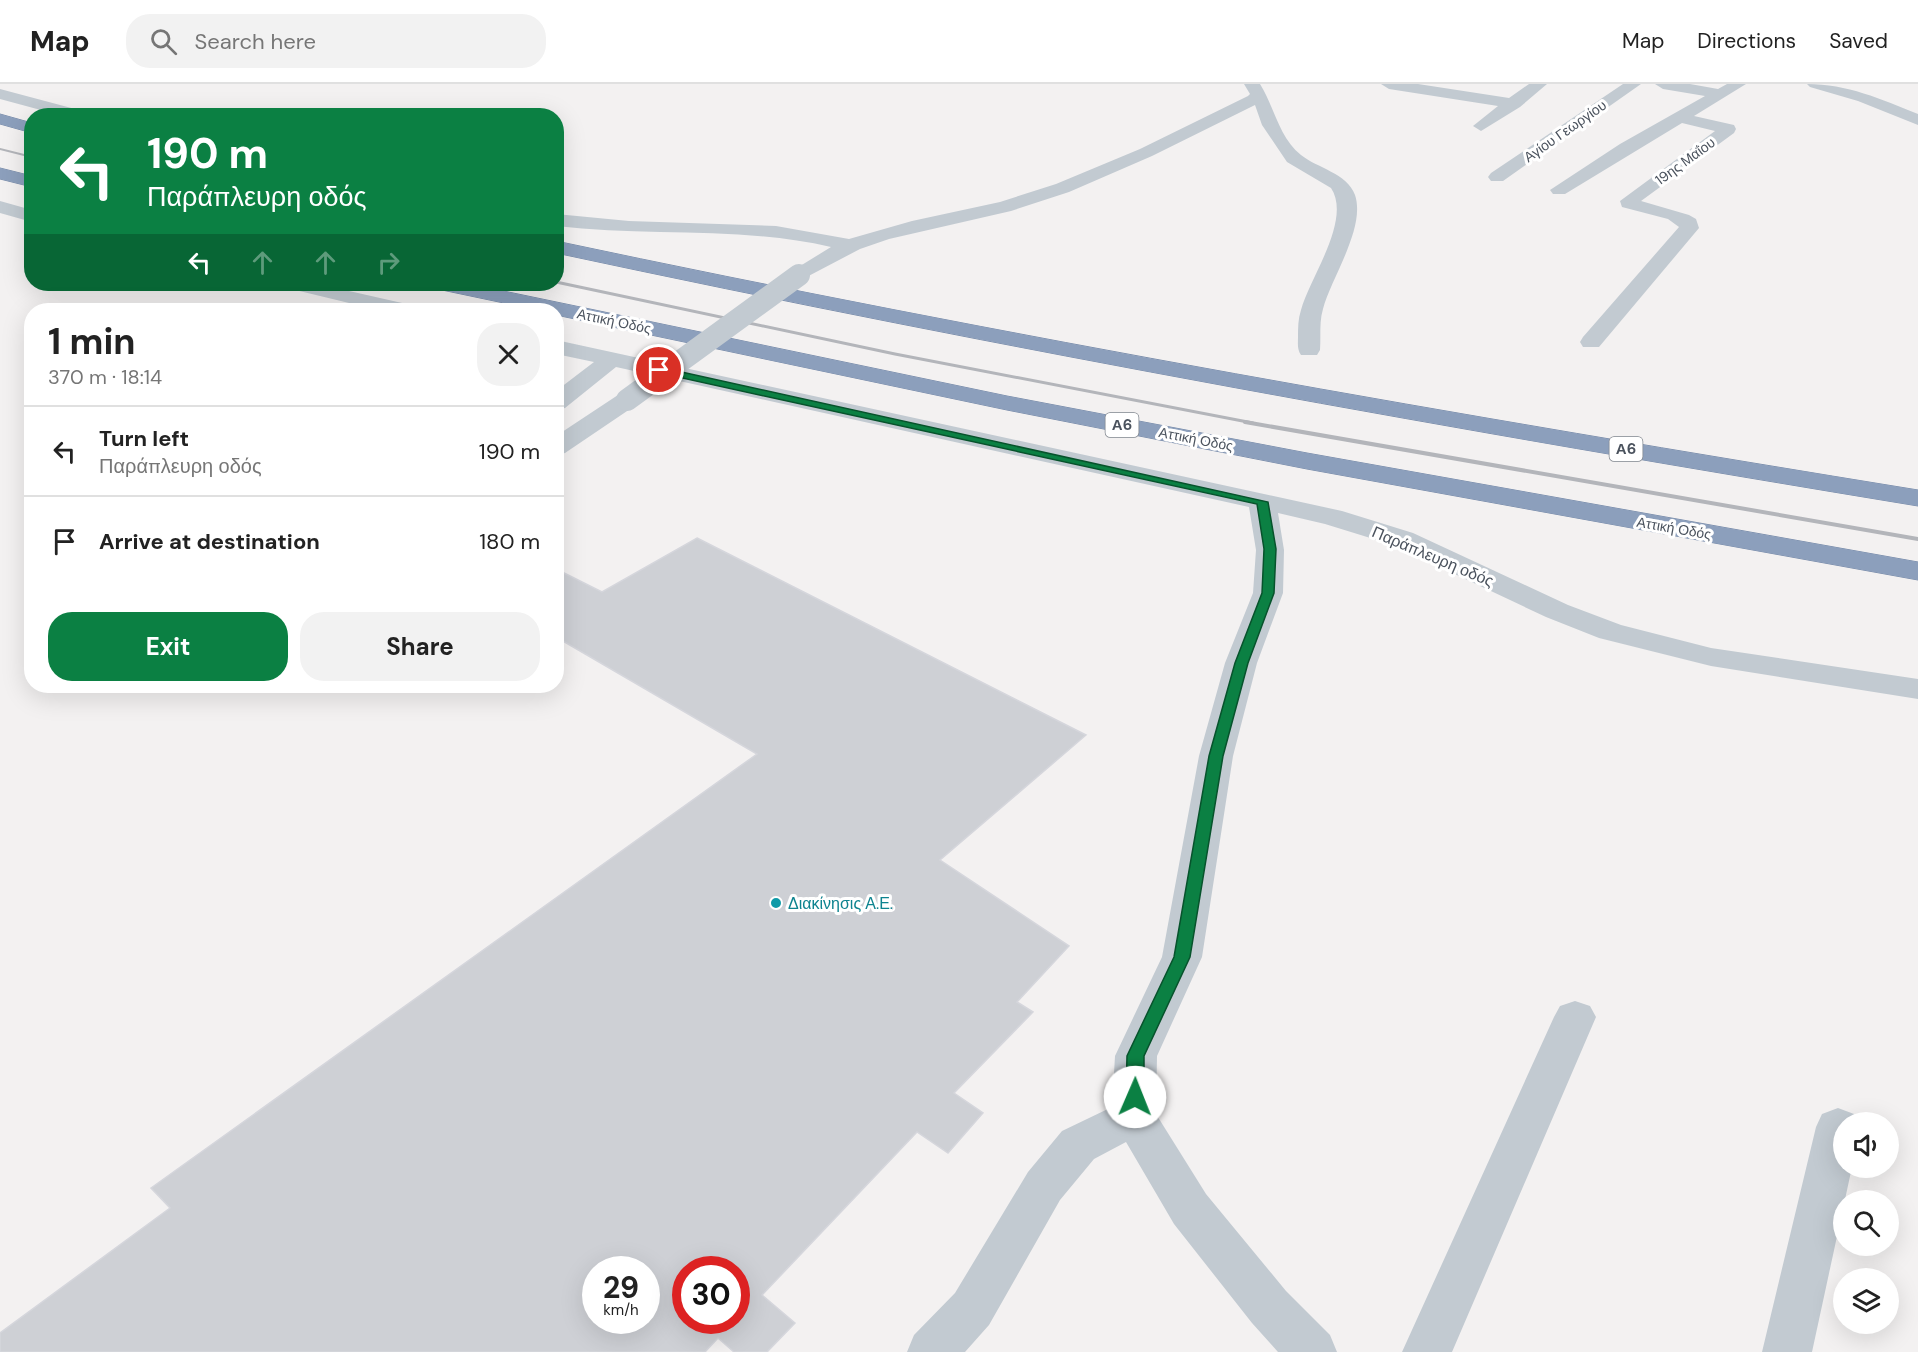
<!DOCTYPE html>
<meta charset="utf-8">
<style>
body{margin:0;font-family:"DM Sans",sans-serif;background:#f2f2f2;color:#222;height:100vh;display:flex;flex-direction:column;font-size:22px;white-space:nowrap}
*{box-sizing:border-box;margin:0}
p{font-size:20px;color:#767676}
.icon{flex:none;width:33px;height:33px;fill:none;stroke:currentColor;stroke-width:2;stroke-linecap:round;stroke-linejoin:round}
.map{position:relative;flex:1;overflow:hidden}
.panel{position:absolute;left:24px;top:219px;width:540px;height:390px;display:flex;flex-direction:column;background:#fff;border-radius:24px;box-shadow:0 6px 24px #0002}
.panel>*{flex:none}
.hud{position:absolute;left:24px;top:24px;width:540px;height:183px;border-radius:24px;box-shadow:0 6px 24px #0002;background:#0b8043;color:#fff;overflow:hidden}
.controls{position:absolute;left:1833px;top:1028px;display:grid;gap:12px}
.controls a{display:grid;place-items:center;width:66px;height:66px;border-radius:50%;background:#fff;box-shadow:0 6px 24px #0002;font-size:30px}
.speed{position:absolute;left:582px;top:1172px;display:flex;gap:12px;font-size:30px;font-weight:700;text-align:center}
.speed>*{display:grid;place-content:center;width:78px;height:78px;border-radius:50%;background:#fff;box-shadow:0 6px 24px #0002;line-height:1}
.speed small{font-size:15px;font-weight:400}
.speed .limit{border:9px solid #d22;background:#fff;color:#111}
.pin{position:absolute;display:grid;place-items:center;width:51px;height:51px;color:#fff;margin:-26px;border:3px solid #fff;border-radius:50%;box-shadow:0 2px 6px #0007}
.me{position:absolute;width:66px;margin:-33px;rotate:1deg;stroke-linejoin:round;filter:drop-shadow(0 0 4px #0008)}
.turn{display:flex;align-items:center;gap:21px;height:126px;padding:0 24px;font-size:27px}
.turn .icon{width:78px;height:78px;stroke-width:2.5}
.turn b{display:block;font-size:42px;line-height:51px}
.lanes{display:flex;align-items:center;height:57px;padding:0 24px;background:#0003;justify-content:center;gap:30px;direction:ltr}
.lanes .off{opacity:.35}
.round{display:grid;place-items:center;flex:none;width:63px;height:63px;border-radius:24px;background:#f2f2f2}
.overview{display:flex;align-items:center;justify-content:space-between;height:102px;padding:0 24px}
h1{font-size:36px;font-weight:700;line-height:45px}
.action{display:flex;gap:12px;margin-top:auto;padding:12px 24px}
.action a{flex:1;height:69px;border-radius:24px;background:#0b8043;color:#fff;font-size:24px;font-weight:700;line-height:69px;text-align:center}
.action a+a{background:#f2f2f2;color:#222}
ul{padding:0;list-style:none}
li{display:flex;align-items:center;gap:18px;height:90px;padding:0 24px;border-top:2px solid #e0e0e0}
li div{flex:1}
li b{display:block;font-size:22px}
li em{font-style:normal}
header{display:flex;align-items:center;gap:36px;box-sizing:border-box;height:84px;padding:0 30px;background:#fff;border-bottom:2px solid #e0e0e0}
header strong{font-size:28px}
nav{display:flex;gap:33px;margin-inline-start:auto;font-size:21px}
.search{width:420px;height:54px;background:#f2f2f2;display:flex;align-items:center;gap:15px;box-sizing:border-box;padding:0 21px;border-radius:24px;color:#767676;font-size:22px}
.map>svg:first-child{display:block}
.building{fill:#ced0d5;stroke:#d5d6dc;stroke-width:1.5;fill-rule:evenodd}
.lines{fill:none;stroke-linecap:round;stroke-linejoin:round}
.highway-casing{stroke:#778aa8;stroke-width:1}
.minor{fill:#c2cad1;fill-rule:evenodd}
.highway{fill:#8c9fbc;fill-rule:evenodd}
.rail-far2{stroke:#b3b5ba;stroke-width:2}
.rail-far1{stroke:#b3b5ba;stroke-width:3}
.rail{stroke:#b3b5ba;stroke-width:4}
.minor-bridge{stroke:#c2cad1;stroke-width:22}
.route{fill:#0b8043;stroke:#07532c;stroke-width:1.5}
.culture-dot{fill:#0f9aa8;stroke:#fff;stroke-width:2}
.labels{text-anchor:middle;stroke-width:6;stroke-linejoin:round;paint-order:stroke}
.far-street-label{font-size:14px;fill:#4a525d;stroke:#fff}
.shield{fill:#fff;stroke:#80868e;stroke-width:1.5}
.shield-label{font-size:15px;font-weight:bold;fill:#4a525d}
.street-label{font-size:16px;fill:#4a525d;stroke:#fff}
.culture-label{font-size:16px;fill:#0d838f;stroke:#fff;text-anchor:start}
</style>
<header>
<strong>Map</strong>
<div class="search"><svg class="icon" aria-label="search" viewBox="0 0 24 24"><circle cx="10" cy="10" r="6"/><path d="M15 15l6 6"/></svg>Search here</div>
<nav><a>Map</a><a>Directions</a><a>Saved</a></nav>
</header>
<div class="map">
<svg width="1918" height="1268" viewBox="0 0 1918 1268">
<rect width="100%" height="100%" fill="#f3f1f1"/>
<!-- building -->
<path class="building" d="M697,454L1086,651L940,776L1069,862L1017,918L1033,928L954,1009L983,1029L948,1069L917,1048L762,1211L795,1239L767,1268H734L718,1254L705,1268H0V1249L170,1124L151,1104L757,670L556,553V490L560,487L602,508ZM596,1185H646V1236H596ZM686,1185H736V1236H686Z"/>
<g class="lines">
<defs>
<path id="highway" d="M0,30L32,39V49L0,40Z
M0,84L32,92V103L0,95Z
M556,157C1008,253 1462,332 1918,406V422C1462,347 1008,266 556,169Z
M432,200H470L1007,312L1307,369L1918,478V496L1307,385L1007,326L556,231V226H537L442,206L435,204Z"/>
</defs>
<!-- highway casing -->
<use href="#highway" class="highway-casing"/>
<!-- minor -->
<path class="minor" d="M1244,0H1260C1274,22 1279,54 1301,71C1317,84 1347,89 1355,111C1366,144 1331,194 1323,225C1319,238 1321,252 1320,266L1317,271H1301C1297,265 1298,260 1298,253C1298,244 1298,235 1301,226C1310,193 1352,136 1331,104L1287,78L1262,41L1255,21L1152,72L1069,108L1011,127L889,155L860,165L799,197L792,195L789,191L792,187L831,163C742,142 648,153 556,142V130L629,137L776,142L849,155L912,137L1000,118L1056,100L1140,65L1248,12L1250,10Z
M1381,0H1418L1509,14L1529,0H1547L1520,23L1481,47L1473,42L1498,22L1389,5Z
M1623,0H1641L1503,97H1491L1488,93L1491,89Z
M1655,0H1690L1718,5L1727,0H1746L1694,32L1734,41L1736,45L1734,49L1641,117L1689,131L1696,135L1699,144L1599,263H1583L1580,258L1583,253L1679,143L1668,135L1622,123L1620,117L1715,47L1682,39L1565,110H1553L1550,106L1620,60L1705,12L1663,5Z
M1807,0C1847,0 1881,15 1918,30V41L1858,17L1810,3Z
M0,5L90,29L92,32H63L0,15Z
M0,117L32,126V138L0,129Z
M284,200H318L411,221L414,226H378L287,204Z
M556,256L1342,427L1413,449L1568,521L1621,541L1711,564L1918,595V615L1711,582L1599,554L1546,533L1393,461L1325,440L1278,429L1284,466L1283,509L1257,579L1233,672L1202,873L1157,972L1156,1030L1206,1110L1286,1207L1330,1251L1337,1268H1278L1252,1239L1174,1140L1126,1058L1094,1075L1060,1116L989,1241L965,1268H907L914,1251L955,1209L1028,1088L1062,1047L1112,1023L1115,972L1162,873L1199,672L1225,579L1253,509L1256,466L1249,423L616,283L565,324L556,326V307L594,278L556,270Z
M627,309L636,311L639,316L636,321L565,369L556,372V352L618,311Z
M1575,917L1590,922L1596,933L1452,1268H1402L1554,933L1560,922Z
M1838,1024L1854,1030L1858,1038H1844V1083H1852L1812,1268H1762L1816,1043L1822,1030Z"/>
<!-- highway -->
<use href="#highway" class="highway"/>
<!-- rail-far2 -->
<path class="rail-far2" d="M0,65L32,73"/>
<!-- rail-far1 -->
<path class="rail-far1" d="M556,198L895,270L1253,339"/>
<!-- rail -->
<path class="rail" d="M1245,338L1918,455"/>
<!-- minor-bridge -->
<path class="minor-bridge" d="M627,316L799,191"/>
</g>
<!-- route -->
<path class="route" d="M659,283L1268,418L1276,465L1274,509L1248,579L1223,672L1190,873L1144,972V1013L1141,1018L1135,1020L1128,1018L1126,1013L1127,972L1174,873L1209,672L1235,579L1262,509L1264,465L1257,420L655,288V284Z"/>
<!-- markers -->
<circle class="culture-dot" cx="776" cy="819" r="6"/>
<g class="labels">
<!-- far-street labels -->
<g class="far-street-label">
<text transform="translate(1565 47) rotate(-35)" y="5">Αγίου Γεωργίου</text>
<text transform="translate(1685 77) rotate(-36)" y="5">19ης Μαΐου</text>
<text transform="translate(614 237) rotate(12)" y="5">Αττική Οδός</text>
<text transform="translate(1196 355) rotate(11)" y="5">Αττική Οδός</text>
<text transform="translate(1674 444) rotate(10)" y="5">Αττική Οδός</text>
</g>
<!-- shield labels -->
<g class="shield">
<rect x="1105.5" y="329" width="33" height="24" rx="4.5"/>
<rect x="1609.5" y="353" width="33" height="24" rx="4.5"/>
</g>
<g class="shield-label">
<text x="1122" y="346">Α6</text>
<text x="1626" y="370">Α6</text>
</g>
<!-- street labels -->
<g class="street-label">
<text transform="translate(1433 472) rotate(23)" y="6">Παράπλευρη οδός</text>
</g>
<!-- culture labels -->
<g class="culture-label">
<text x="788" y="825">Διακίνησις Α.Ε.</text>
</g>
</g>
</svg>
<div class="controls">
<a><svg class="icon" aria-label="sound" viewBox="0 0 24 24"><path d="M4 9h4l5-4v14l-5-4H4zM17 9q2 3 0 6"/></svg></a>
<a><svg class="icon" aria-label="search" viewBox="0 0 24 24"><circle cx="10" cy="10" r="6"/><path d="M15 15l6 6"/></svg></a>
<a><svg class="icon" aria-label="layers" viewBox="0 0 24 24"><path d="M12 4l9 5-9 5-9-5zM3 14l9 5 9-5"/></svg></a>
</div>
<div class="speed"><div>29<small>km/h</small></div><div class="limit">30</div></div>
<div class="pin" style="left:659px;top:286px;background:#d93025"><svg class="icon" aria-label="arrive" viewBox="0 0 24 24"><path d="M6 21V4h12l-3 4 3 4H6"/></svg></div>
<svg class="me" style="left:1135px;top:1013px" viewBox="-20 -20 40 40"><circle r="19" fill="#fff"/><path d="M0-13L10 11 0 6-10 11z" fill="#0b8043"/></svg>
<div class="hud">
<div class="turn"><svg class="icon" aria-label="left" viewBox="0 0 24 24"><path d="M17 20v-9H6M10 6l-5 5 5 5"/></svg><div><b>190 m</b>Παράπλευρη οδός</div></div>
<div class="lanes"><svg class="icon" aria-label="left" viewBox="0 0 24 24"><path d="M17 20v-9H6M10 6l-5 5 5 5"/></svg><svg class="icon off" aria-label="ahead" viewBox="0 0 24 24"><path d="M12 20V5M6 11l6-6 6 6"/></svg><svg class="icon off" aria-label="ahead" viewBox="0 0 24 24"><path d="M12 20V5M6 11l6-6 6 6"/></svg><svg class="icon off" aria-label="right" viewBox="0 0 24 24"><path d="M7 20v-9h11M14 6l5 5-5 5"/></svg></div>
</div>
<section class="panel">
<div class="overview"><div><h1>1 min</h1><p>370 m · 18:14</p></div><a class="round"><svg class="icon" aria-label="close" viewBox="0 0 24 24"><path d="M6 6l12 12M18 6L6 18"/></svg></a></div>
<ul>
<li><svg class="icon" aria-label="left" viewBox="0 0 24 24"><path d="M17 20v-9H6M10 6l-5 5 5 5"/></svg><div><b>Turn left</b><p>Παράπλευρη οδός</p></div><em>190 m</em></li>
<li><svg class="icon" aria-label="arrive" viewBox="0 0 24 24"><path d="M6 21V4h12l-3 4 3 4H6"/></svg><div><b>Arrive at destination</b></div><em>180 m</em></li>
</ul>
<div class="action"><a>Exit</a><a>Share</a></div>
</section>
</div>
